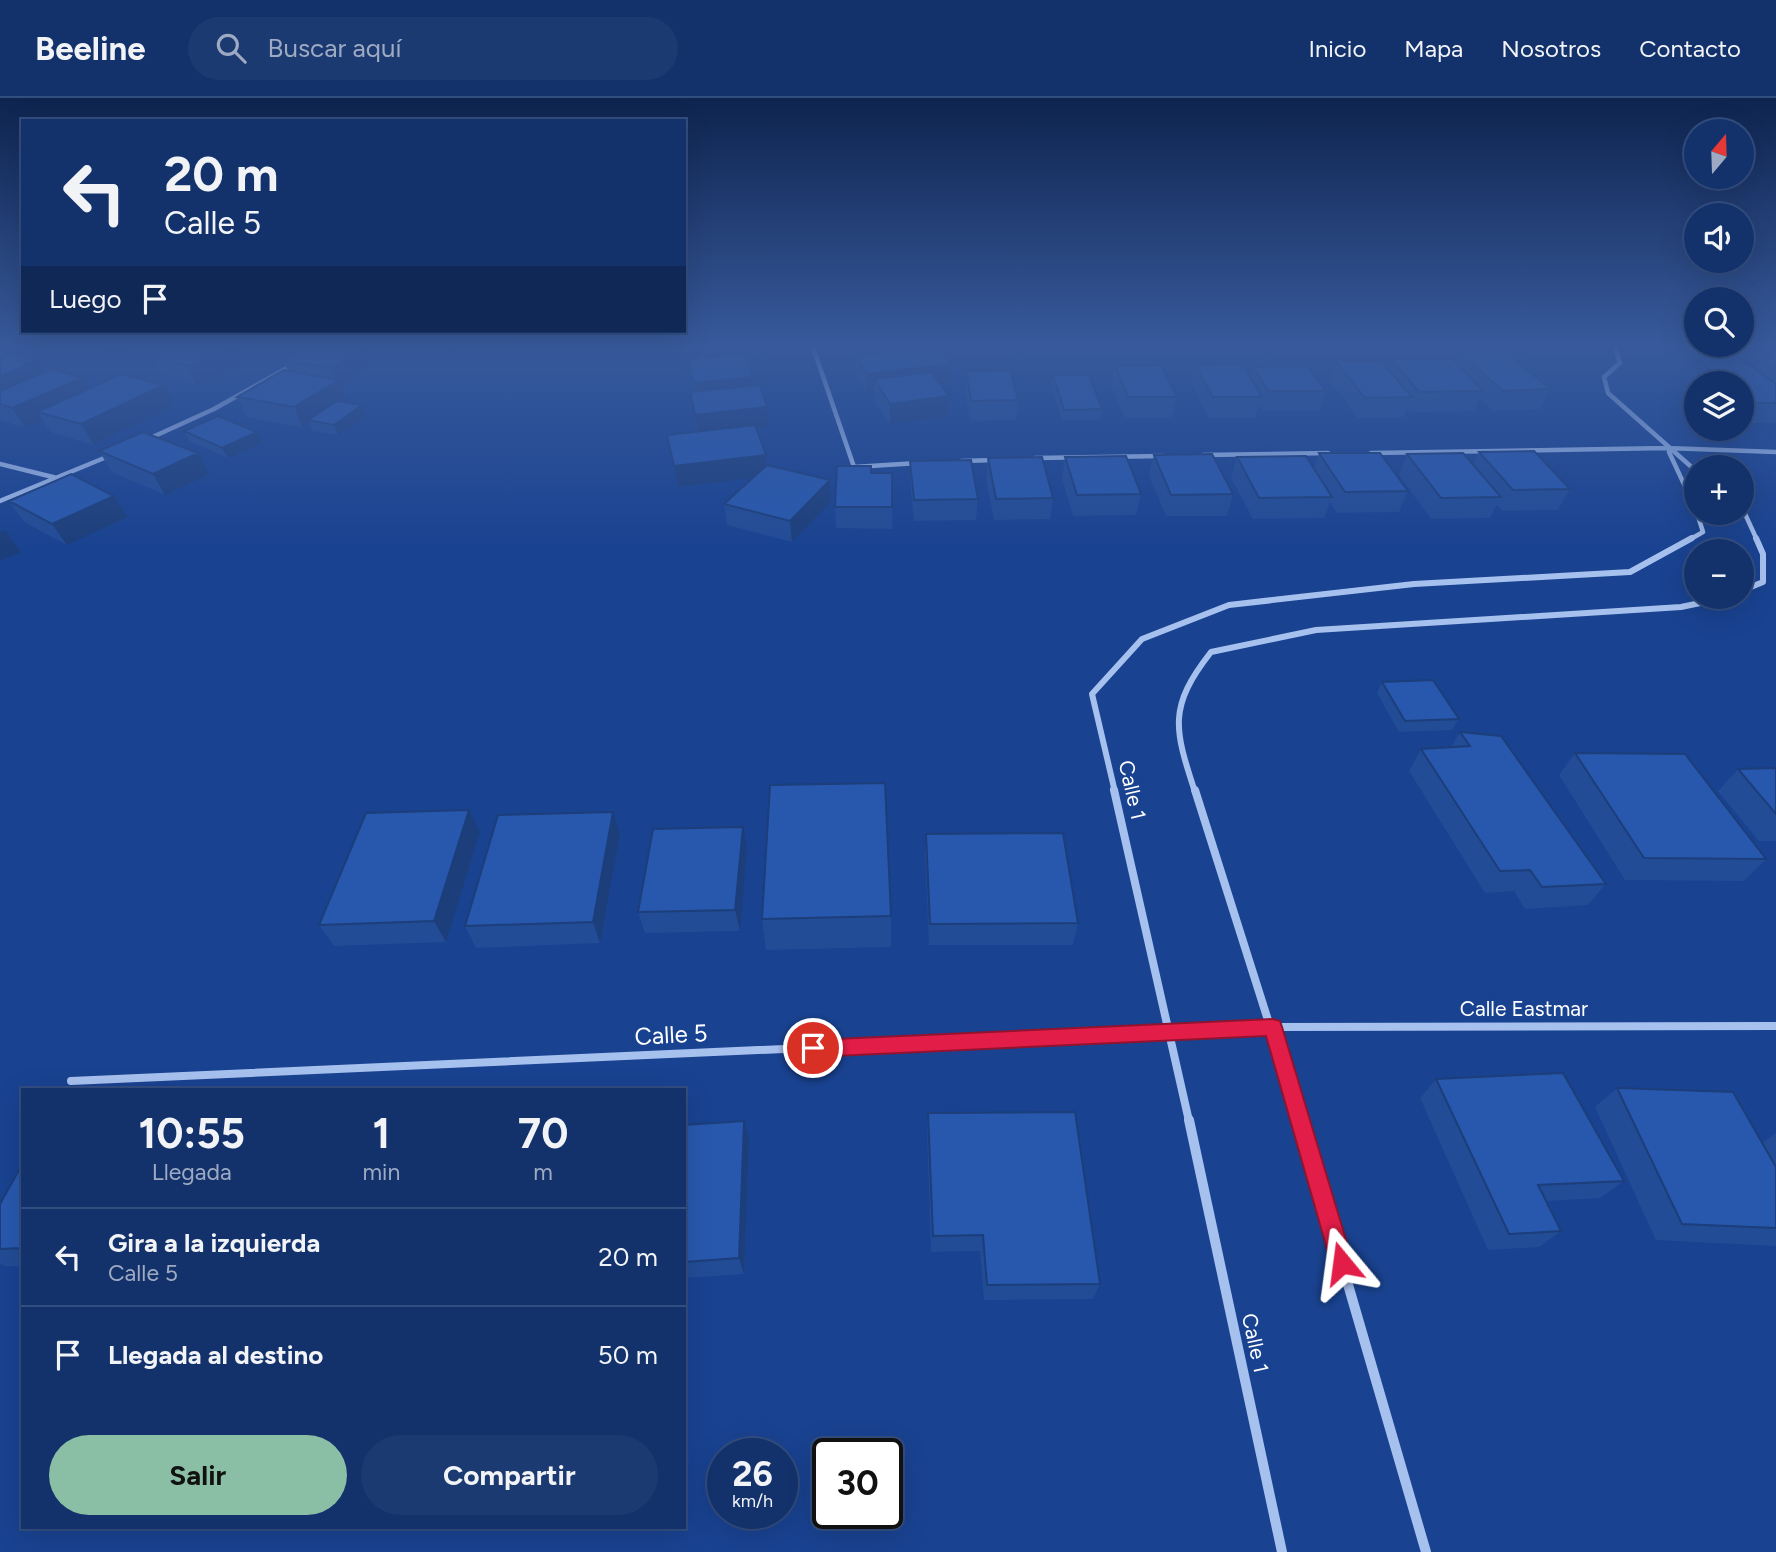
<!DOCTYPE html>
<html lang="es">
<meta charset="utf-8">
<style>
body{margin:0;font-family:Figtree,sans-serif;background:#1c3a72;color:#f1f3f6;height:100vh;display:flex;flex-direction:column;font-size:26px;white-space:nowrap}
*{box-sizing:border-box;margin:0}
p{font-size:23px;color:#9daac2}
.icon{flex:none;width:38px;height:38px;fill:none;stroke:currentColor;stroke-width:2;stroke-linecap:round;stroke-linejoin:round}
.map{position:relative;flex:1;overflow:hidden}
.panel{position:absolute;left:21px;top:990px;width:665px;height:441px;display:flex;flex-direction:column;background:#13326c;border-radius:0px;box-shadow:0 7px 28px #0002,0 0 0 2px #324d7f}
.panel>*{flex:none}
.top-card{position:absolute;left:21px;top:21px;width:665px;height:214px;border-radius:0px;box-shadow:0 7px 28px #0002,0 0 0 2px #324d7f;background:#13326c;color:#f1f3f6;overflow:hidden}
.needle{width:46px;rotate:19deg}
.fabs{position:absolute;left:1684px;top:21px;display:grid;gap:14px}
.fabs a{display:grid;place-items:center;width:70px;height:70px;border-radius:50%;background:#13326c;box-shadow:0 7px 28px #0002,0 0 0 2px #324d7f;font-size:35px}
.speed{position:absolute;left:707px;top:1340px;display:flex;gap:14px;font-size:35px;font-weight:700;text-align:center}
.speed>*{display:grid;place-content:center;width:91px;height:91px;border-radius:50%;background:#13326c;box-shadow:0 7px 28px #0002,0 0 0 2px #324d7f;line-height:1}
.speed small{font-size:18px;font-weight:400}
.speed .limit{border:4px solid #111;border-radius:10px;background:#fff;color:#111}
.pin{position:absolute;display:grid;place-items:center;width:60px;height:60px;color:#fff;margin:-30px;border:4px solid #fff;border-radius:50%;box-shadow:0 2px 7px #0007}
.me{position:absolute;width:77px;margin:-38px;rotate:344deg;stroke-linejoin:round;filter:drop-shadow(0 0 5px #0008)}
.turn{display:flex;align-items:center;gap:24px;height:147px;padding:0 28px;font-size:32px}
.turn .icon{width:91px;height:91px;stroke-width:2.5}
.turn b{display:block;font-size:49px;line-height:60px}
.then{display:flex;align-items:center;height:66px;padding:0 28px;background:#0003;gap:14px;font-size:26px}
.eta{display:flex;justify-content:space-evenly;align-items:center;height:119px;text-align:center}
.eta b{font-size:42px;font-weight:700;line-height:49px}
.button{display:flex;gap:14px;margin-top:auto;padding:14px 28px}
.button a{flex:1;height:80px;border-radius:42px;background:#8abfa5;color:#111;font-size:28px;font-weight:700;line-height:80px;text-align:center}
.button a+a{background:#1c3a72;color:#f1f3f6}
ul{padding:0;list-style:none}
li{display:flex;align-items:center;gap:21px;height:98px;padding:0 28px;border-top:2px solid #324d7f}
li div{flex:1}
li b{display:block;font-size:26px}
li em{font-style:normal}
header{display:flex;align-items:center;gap:42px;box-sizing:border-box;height:98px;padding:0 35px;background:#13326c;border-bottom:2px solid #324d7f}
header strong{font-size:33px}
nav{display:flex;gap:38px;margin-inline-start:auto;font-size:24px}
.search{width:490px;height:63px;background:#1c3a72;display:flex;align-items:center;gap:18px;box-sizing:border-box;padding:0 24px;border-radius:38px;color:#9daac2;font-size:26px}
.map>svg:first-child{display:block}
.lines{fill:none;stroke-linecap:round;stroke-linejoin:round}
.street-far3{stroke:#a7c1ef;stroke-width:4.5}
.street-far2{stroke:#a7c1ef;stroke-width:6}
.street-far1{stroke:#a7c1ef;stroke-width:8}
.street{stroke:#a7c1ef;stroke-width:10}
.wall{fill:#224c96}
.shaded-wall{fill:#1c3e7a}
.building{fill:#2858ae;stroke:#1c3e7a;stroke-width:2}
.route{fill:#e11d48;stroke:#92132f;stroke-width:2}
.labels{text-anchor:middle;stroke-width:7;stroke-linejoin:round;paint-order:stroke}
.street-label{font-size:21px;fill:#fff;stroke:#194290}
.near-street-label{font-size:24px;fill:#fff;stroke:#194290}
</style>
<header>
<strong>Beeline</strong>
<div class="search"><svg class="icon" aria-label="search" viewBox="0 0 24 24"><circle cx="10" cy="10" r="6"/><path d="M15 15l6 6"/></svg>Buscar aquí</div>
<nav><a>Inicio</a><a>Mapa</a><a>Nosotros</a><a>Contacto</a></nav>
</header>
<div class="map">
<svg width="1776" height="1454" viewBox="0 0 1776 1454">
<rect width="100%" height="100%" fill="#194290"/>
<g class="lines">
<!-- street-far3 -->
<path class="street-far3" d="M813,249L854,369L918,365
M1615,249L1620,265L1604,279L1608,295L1696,373
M146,342L214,311L294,266
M1669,354L1696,412
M1371,355L1667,350L1776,354
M1203,357L1328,355
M1035,360L1163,358
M962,363L995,362
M0,366L57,380
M0,403L109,358
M1741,407L1757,442
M1689,442L1703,434L1697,415"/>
<!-- street-far2 -->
<path class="street-far2" d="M1741,493L1763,484V456L1756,440
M1115,694L1092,596L1142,541L1229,507L1414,486L1630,474L1692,440
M1195,694C1174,630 1168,609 1211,554L1316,532L1681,509L1729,499"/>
<!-- street-far1 -->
<path class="street-far1" d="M1114,692L1189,1023
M1195,692L1300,1023
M71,983L1273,929L1776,928"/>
<!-- street -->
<path class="street" d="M1189,1022L1282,1454
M1300,1022L1426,1454"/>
</g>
<!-- wall -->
<path class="wall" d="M73,249H137L108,261L75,253Z
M146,249H241L248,265L197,287L160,275L150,256L155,253L147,251Z
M383,249H466L447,261L385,252Z
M678,249H747L748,259L754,279L755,287L769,329L756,331L766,357L767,367L831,404L792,444L727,427L724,406L753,379L678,389L667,337L697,333L690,294L694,293L690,273H684Z
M849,249H918V251L951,266L950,285L940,287L949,298L948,318L890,326L874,301V295H867L856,277V264H855Z
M1676,249H1725L1755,271L1761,260H1776V325H1741V285H1696V290L1666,265Z
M1461,256L1550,291L1540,311L1493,313L1480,300L1474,313L1411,314L1407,310L1404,319L1358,320L1330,283L1336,263L1387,271L1391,261L1457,265Z
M0,261L46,274L89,291L164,287L175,307L94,347L50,334L43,322L26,330L0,322Z
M283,262L374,267L341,288L347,302L343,304L366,318L338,337L313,333L309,325L303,330L247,319L237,299L288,273Z
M1195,267L1250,279L1253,269L1325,293L1319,313H1263L1259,308L1256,319H1208L1191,286Z
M1115,268L1177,299L1172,319H1124L1111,287Z
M966,273L1018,302L1016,322L970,323L965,292Z
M1053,277L1102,311L1100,322H1062L1051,287Z
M184,333L257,334L262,345L228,360L189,343Z
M99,353L209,376L165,397L112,374Z
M1479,354L1570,391L1558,412L1502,413L1497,407L1490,420L1431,421L1399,377L1407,356L1473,367Z
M1319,355L1408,393L1399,414L1337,415L1330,405L1324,420L1253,421L1231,380L1237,359L1314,371Z
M1154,357L1233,396L1227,418H1166L1149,378Z
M1065,359L1141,396L1136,417L1073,418L1062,380Z
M988,360L1053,400L1050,421L994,422L986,381Z
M910,363L978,401L976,422L914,423L910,384Z
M871,375H892V431L836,430L835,409Z
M114,398L128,419L67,447L24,424L9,403Z
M1382,584L1459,621L1452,632L1399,634L1377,595Z
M1460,634L1606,786L1588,807L1525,811L1514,793L1485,795L1409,673L1421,651L1451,649Z
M1575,655L1766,761L1744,783L1625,782L1559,677Z
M1776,670V743H1759L1718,693L1738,671Z
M613,714L620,736L600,845L476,850L465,828Z
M480,734L446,844L334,848L319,827Z
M926,736L1078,825L1073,847H929L925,757Z
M747,751L740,833L645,835L638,814Z
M891,818V849L766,852L762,821Z
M1436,981L1624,1083L1600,1100L1546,1103L1561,1133L1539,1149L1488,1152L1420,1000Z
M1617,990L1762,1045L1776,1035V1148L1656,1142L1595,1009Z
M928,1015L1100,1186L1093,1201L984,1202L980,1153L931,1154L927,1033Z
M744,1023L749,1041L744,1176L684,1180V1027Z
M23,1065V1168H5L0,1166V1106Z"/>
<!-- shaded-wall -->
<path class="shaded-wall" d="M101,249H137L108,261Z
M232,249H241L248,265L197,287L187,268Z
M364,249H367L374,267L341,288L347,302L313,323L308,322L309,325L303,330L294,309L337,283L331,270Z
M443,249H466L447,261Z
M737,249H747L749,267L688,261L690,273H684L681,254Z
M38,261L51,281L0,305V272Z
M951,266L950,285L882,294L874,281V295H867L866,276Z
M754,279L756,299L697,305L694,285Z
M82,280L94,299L37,314L43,322L26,330L12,310Z
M164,287L175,307L94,347L81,326Z
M949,298L948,318L890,326V306Z
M362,307L366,318L338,337L334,327Z
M767,309L769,329L698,337L695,317Z
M257,334L262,345L228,360L222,350Z
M198,355L209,376L165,397L153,376Z
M766,357L768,378L678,389L674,368Z
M830,382L831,404L792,444L790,423Z
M114,398L128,419L67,447L52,426Z
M5,432L21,454L0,463V434Z
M469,712L480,734L446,844L434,823Z
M613,714L620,736L600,845L593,824Z
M743,729L747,751L740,833L735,812Z
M744,1023L749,1041L744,1176L739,1160Z"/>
<!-- building -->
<path class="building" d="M167,249H232L187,268L150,256Z
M306,249H364L331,270L283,262Z
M680,249H737L681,254Z
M939,249L951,266L866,276L856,258Z
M1680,249H1725L1776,286V305H1752L1741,296V285H1727Z
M1506,254L1550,291L1503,293L1461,256Z
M746,255L754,279L694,285L688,261Z
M10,256L38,261L0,279V261Z
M1761,260H1776V269Z
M1391,261H1452L1483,293L1419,294Z
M1336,263H1381L1412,299L1365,300Z
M1242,266L1262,299H1213L1195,267Z
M1161,267L1177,299H1128L1115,268Z
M1307,268L1325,293H1268L1253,269Z
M52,271L82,280L12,310L0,306V293Z
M284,272L339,282L294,309L237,299Z
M1010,272L1018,302L971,303L966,273Z
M931,274L949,298L890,306L874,281Z
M121,276L164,287L81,326L37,314Z
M1053,277H1089L1102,311L1064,312Z
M760,287L767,309L695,317L690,294Z
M337,303L362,307L334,327L308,322Z
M218,318L257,334L222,350L184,333Z
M755,327L766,357L674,368L667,337Z
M143,334L198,355L153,376L99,353Z
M1534,353L1570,391L1513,392L1479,354Z
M1319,355H1380L1408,393L1345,394Z
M1463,355L1501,399L1441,400L1407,356Z
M1212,356L1233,396L1171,397L1154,357Z
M1126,358L1141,396L1077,397L1065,359Z
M1306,358L1332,399L1259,400L1237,359Z
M1042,359L1053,400L996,401L988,360Z
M971,362L978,401L914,402L910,363Z
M767,367L830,382L790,423L724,406Z
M837,368H871V375H892V409H835Z
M71,376L114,398L52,426L9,403Z
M1433,582L1459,621L1405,623L1382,584Z
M1460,634L1501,638L1606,786L1542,789L1530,772L1500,773L1421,651L1470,648Z
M1575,655L1685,656L1766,761L1644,760Z
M1776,670V716L1738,671Z
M885,685L891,818L762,821L770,687Z
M469,712L434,823L319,827L366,715Z
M613,714L593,824L465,828L498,717Z
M743,729L735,812L638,814L653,731Z
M1063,735L1078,825L930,826L926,736Z
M1563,975L1624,1083L1538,1087L1561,1133L1509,1136L1436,981Z
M1617,990L1733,994L1776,1069V1130L1682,1126Z
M1075,1014L1100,1186L987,1187L983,1137L933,1138L928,1015Z
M744,1023L739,1160L684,1164V1027Z
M23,1065V1150L0,1151V1106Z"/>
<!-- sky -->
<linearGradient id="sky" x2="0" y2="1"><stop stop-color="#0e244f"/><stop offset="0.55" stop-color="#385a9c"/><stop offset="1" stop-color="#385a9c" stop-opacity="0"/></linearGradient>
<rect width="1776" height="452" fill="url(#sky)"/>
<!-- route -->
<path class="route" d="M1273,921L1280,923L1282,929L1353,1165L1350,1173L1342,1176L1334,1173L1331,1165L1266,938L813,959L806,956L803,950L806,944L813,942Z"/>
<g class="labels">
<!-- street labels -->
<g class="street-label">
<text transform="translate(1132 692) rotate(77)" y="7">Calle 1</text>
<text x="1524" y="918">Calle Eastmar</text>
<text transform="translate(1255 1245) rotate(78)" y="7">Calle 1</text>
</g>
<!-- near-street labels -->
<g class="near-street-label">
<text transform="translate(671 937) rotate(-3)" y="8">Calle 5</text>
</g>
</g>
</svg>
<div class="fabs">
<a><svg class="needle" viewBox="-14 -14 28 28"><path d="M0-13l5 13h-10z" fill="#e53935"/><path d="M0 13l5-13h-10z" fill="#9daac2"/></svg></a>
<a><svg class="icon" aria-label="sound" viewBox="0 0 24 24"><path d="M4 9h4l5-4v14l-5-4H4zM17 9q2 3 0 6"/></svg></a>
<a><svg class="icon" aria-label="search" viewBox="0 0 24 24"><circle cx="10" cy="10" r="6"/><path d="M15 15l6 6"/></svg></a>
<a><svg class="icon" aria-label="layers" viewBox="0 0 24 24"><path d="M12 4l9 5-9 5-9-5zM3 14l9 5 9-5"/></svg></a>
<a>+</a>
<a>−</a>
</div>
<div class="speed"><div>26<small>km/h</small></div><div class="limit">30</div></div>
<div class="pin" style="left:813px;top:950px;background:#d93025"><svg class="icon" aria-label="arrive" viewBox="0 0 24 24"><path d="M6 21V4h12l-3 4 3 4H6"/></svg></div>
<svg class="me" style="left:1342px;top:1165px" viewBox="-20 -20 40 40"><path d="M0-17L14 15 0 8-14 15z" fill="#e11d48" stroke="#fff" stroke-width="4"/></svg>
<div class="top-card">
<div class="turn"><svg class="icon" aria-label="left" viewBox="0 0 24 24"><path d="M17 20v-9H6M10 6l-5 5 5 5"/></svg><div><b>20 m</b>Calle 5</div></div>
<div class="then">Luego<svg class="icon" aria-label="arrive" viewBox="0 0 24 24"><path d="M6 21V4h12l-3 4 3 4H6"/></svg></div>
</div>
<section class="panel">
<div class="eta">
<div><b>10:55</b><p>Llegada</p></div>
<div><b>1</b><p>min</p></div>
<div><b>70</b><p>m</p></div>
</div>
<ul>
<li><svg class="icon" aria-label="left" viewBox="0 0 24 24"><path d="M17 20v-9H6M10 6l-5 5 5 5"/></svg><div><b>Gira a la izquierda</b><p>Calle 5</p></div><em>20 m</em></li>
<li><svg class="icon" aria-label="arrive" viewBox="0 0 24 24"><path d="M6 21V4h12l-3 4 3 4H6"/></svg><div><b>Llegada al destino</b></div><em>50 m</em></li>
</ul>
<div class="button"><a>Salir</a><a>Compartir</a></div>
</section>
</div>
